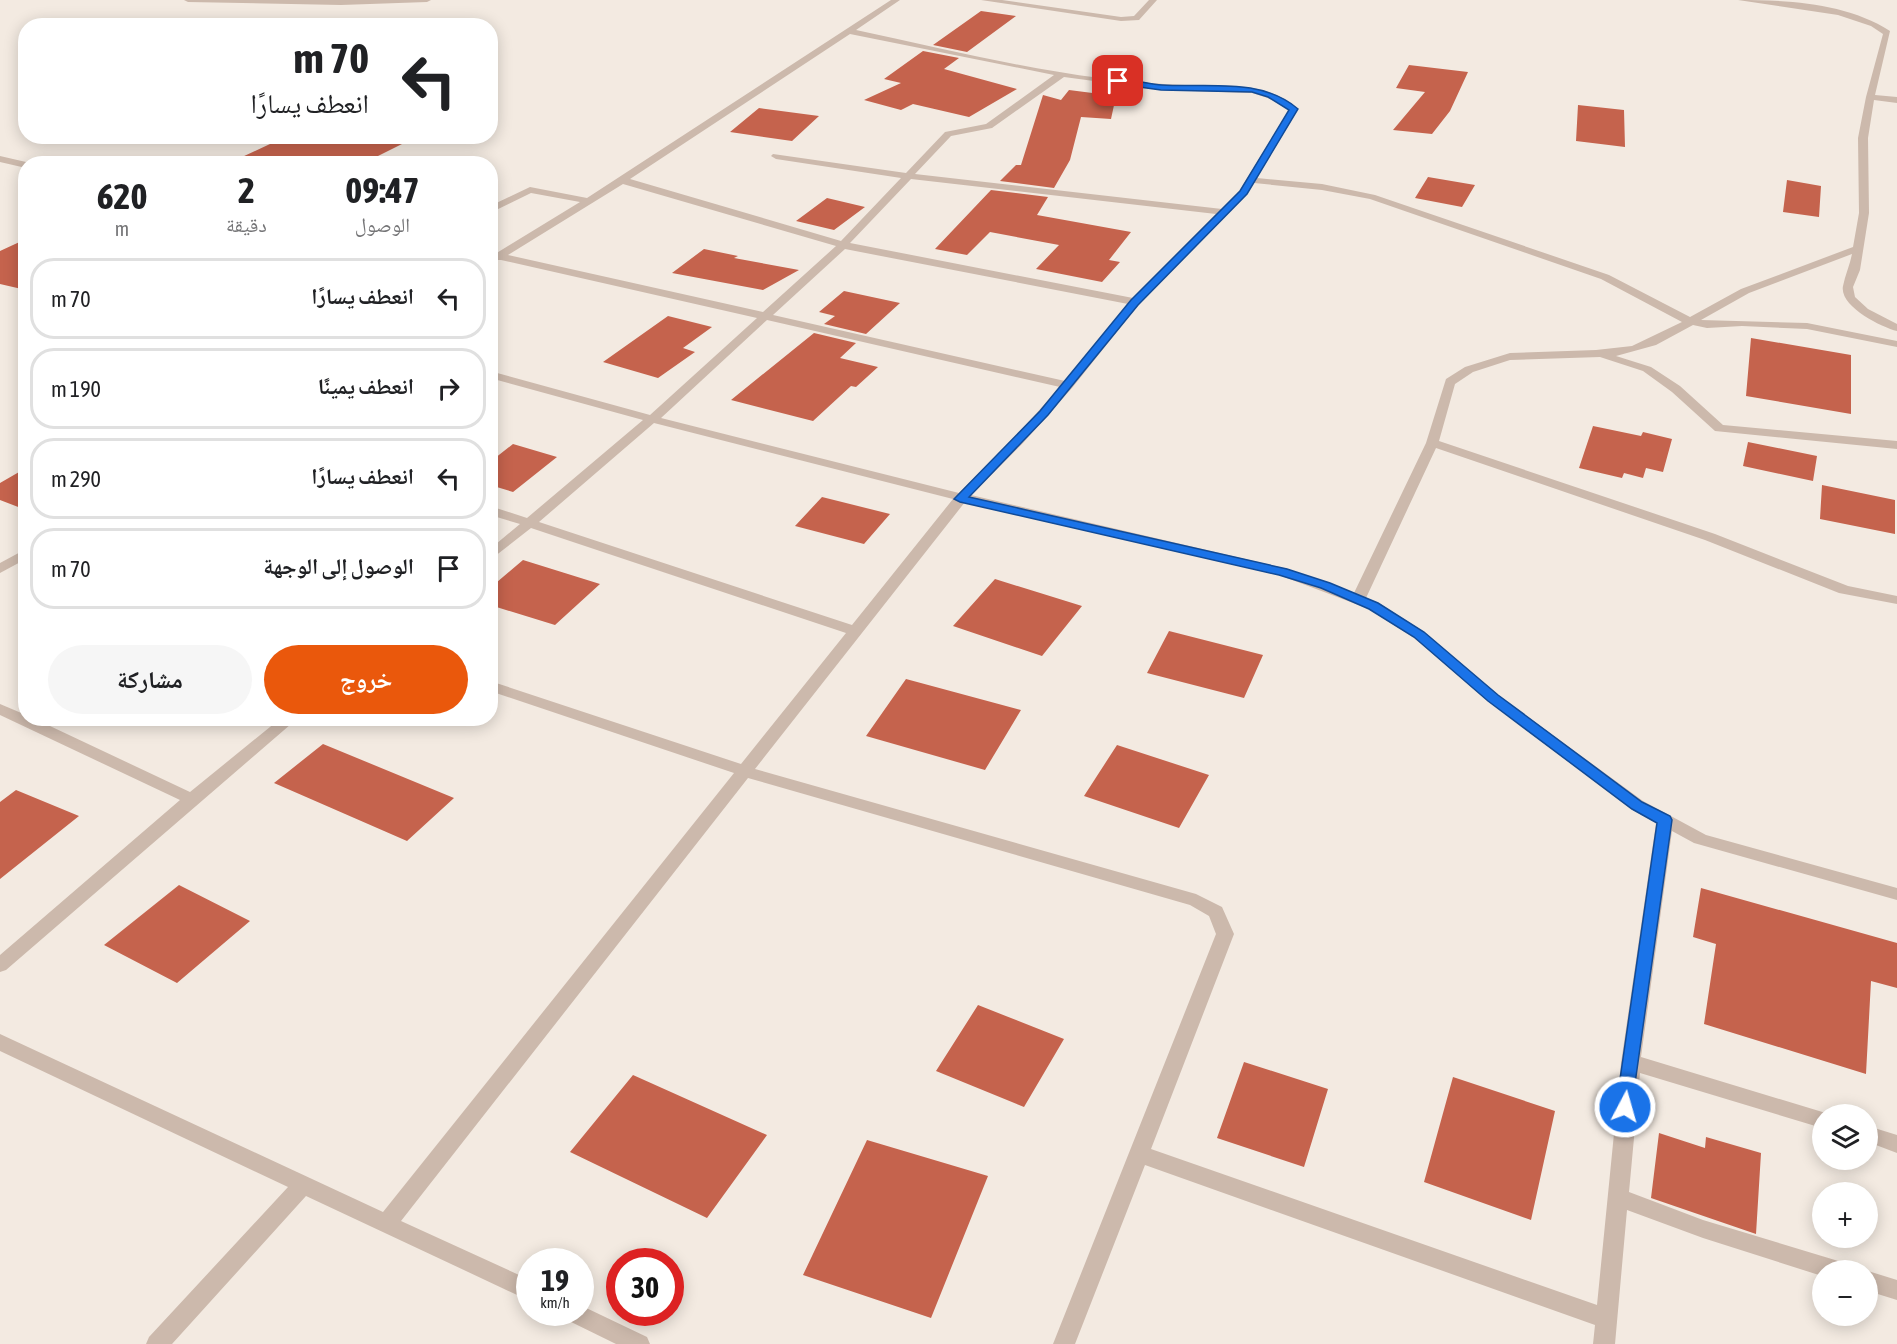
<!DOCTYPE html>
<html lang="ar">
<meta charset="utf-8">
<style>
body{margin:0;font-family:"Asap Condensed","Noto Naskh Arabic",sans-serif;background:#f6f6f6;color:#202124;direction:rtl;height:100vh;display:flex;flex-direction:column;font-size:22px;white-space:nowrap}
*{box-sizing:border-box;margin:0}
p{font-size:20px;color:#757577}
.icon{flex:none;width:33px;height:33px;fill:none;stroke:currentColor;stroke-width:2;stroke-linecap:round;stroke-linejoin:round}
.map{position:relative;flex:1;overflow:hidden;direction:ltr}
.side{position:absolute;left:18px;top:156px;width:480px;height:570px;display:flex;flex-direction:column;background:#fff;border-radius:24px;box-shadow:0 3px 15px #0003;direction:rtl}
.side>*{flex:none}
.hud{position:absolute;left:18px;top:18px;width:480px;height:126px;border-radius:24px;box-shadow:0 3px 15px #0003;direction:rtl;background:#fff;color:#202124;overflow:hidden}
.controls{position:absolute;left:1812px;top:1104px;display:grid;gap:12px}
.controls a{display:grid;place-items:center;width:66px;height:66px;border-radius:50%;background:#fff;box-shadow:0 3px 15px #0003;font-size:30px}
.speed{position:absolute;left:516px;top:1248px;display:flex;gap:12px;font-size:30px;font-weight:700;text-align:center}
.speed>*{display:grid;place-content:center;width:78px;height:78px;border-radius:50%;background:#fff;box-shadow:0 3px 15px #0003;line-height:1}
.speed small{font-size:15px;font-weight:400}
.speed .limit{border:9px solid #d22;background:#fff;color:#111}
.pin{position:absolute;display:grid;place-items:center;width:51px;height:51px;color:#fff;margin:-26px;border-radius:12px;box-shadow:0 3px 9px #0006}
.me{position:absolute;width:66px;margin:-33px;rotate:6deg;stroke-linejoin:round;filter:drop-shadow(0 0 4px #0008)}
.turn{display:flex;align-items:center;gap:21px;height:126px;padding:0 30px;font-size:27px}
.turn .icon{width:78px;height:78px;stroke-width:2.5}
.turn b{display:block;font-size:42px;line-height:51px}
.eta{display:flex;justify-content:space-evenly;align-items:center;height:102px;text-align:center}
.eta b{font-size:36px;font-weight:700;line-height:42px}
.primary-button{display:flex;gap:12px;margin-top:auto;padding:12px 30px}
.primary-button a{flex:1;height:69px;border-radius:36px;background:#ea580c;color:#fff;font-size:24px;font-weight:700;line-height:69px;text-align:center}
.primary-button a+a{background:#f6f6f6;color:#202124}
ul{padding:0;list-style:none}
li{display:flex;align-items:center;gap:18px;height:81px;margin:0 12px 9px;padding:0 18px;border:3px solid #e0e0e0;border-radius:24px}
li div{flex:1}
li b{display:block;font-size:22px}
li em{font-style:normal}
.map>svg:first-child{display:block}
.building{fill:#c5634d}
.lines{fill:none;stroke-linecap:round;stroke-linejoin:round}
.minor{fill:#ccb9ac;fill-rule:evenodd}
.route{fill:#1a73e8;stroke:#114b97;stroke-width:1.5}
</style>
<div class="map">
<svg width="1897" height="1344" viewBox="0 0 1897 1344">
<rect width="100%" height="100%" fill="#f3eae1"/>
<!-- building -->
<path class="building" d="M981,11L1016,16L967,52L933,45Z
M923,51L959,58L944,69L1017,89L969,117L913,104L901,110L864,100L901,83L884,79Z
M1409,65L1468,72L1450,111L1432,134L1393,130L1425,92L1396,88Z
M1069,90L1116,96L1111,119L1081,117L1070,160L1054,188L1000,181L1016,165H1021L1043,95L1061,100Z
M1578,105L1624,110L1625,147L1576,141Z
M759,108L819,116L792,141L730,132Z
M287,136H418L362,164H227Z
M1428,177L1475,185L1462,207L1415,198Z
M1787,180L1821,186L1819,217L1783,212Z
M991,190L1048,197L1037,215L1131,232L1109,260L1120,262L1102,282L1036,269L1059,245L990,232L967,255L935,249Z
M827,198L865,207L834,230L796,221Z
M26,239V290L0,284V251Z
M704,249L738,256L734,258L799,270L763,290L672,273Z
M844,291L900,303L866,334L824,324L835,316L819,312Z
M668,316L712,327L683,348L695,352L658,378L603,362Z
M814,333L856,343L840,358L878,367L856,387L851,386L813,421L731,400Z
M1751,338L1851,355V414L1746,396Z
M1593,426L1641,436L1643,432L1672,439L1663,472L1646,468L1643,478L1624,473L1622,478L1579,468Z
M1748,442L1817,456L1813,481L1743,466Z
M513,444L557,457L513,492L490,485V462Z
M26,468V510L0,500V483Z
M1822,485L1895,500V534L1820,519Z
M822,497L890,514L864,544L795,526Z
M523,560L600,584L555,625L490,605V588Z
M995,579L1082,606L1042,656L953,626Z
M1169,631L1263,655L1244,698L1147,673Z
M906,679L1021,710L985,770L866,736Z
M323,744L454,798L407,841L274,783Z
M1117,745L1209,775L1179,828L1084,796Z
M16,790L79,816L0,879V802Z
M179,885L250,921L177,983L104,945Z
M1701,888L1897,943V988L1871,981L1866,1074L1704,1024L1716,944L1693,937Z
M978,1005L1064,1039L1024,1107L936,1071Z
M1244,1062L1328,1089L1304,1167L1217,1138Z
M633,1075L767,1135L707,1218L570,1152Z
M1453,1077L1555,1111L1531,1220L1424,1182Z
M1659,1133L1705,1148L1706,1137L1761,1153L1756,1234L1651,1198Z
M867,1140L988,1176L931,1318L803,1275Z"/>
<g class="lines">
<!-- minor -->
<path class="minor" d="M184,0H431L427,2L341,5L188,2Z
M891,0H900L856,30C964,53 1074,82 1185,85C1223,86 1268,81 1298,109L1257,178L1322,184L1375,195L1609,275L1690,317L1741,289L1853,247L1859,213L1858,138L1866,97L1883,34L1871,26L1838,15L1738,0C1788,0 1847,3 1890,31L1875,95L1897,97V103L1874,100L1868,138L1869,213L1860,270L1853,287L1855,297L1868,309L1897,324V331C1881,327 1839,306 1843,286C1845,275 1850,265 1852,254L1749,293L1701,320L1807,323L1897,341V347L1807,329L1742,326L1707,328L1693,325L1656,345L1616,356L1651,367L1680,386L1723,425L1897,441V449L1715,431L1672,392L1643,371L1600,357L1510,360L1473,372L1455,384L1439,441L1715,534L1848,586L1897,596V604L1839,593L1705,540L1436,448L1366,598L1379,603L1424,632L1498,695L1643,801L1706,835L1897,888V900L1694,843L1672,831L1641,1057L1829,1114H1822V1128L1640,1073L1629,1192L1703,1220L1835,1260L1843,1263L1846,1270H1822V1276L1703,1238L1627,1210L1615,1344H1593L1595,1325L1145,1165L1075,1344H1053L1216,934L1209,916L1190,905L748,778L401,1221L530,1280V1301L306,1196L172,1344H146L149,1337L288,1187L0,1051V1034L383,1212L734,773L490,691V681L741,764L846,633L531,528L490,560V549L520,524L490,515V506L527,518L643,420L490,378V371L650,415L757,318L501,260H492L491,258L495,254L580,202L531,193L490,213V206L530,187L587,198ZM850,34L1054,75L986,124L945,132L906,173L773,154L771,156L776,159L901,178L841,241L630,179ZM1064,77L1161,90L1252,93L1268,98L1289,110L1240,190L1222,209L915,174L951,136L992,128ZM911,179L1216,214L1133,298L850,243ZM1254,183L1322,190L1370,199L1601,279L1682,322L1632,346L1596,350L1510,353L1465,367L1446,379L1426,443L1354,593L1288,569L971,495L1023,443L1072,388L1139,304L1247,194ZM623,184L836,246L763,312L508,255ZM845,249L1128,304L1065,381L773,315ZM767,320L1060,387L1015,437L959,493L661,418ZM654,423L953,499L852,625L539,522ZM965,502L1279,575L1369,609L1414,638L1488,701L1631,809L1656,823L1621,1063L1597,1305L1151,1149L1234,934L1222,907L1196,894L755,769Z
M981,0H1002L1121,17L1134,16L1149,0H1157L1139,20L1121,21Z
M0,156L26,162L30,164H26V168L0,162Z
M26,549V559L0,573V563Z
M0,704L26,715V718H33L190,792L281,718H298L6,970L0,972V955L180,800L0,715Z
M1868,1126L1897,1135V1153L1868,1142Z
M1868,1271L1897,1280V1300L1868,1291Z
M580,1305L647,1337L650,1344H616L565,1319L562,1312H580Z"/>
</g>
<!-- route -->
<path class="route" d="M1115,80C1130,78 1147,84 1162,85C1207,88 1261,77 1298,109L1247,194L1138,305L1048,415L969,497L1287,569L1330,583L1378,603L1424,632L1498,695L1642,802L1670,816L1672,820L1631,1112L1625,1114L1619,1112L1616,1107L1657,823L1632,809L1488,701L1414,637L1369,609L1321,588L1279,575L960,502L954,499L1040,411L1131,300L1240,191L1289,110L1268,97L1252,92L1161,90L1118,84Z"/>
</svg>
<div class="controls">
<a><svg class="icon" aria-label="layers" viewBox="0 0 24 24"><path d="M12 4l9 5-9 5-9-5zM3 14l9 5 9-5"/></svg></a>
<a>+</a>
<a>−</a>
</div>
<div class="speed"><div>19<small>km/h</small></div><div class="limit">30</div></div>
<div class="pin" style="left:1118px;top:81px;background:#d93025"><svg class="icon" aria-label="arrive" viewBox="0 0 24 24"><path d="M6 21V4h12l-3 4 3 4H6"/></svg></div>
<svg class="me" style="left:1625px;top:1107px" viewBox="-20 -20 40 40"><circle r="17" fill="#1a73e8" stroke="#fff" stroke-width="3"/><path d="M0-11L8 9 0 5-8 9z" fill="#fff"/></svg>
<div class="hud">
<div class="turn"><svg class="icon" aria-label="left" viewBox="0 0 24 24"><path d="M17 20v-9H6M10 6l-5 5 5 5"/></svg><div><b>70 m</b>انعطف يسارًا</div></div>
</div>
<section class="side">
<div class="eta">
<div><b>09:47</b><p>الوصول</p></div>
<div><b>2</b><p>دقيقة</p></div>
<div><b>620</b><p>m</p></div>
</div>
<ul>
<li><svg class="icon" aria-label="left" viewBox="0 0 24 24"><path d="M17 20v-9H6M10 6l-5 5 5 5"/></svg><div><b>انعطف يسارًا</b></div><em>70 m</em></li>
<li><svg class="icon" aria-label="right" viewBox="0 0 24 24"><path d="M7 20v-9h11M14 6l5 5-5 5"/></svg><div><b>انعطف يمينًا</b></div><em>190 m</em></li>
<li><svg class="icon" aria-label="left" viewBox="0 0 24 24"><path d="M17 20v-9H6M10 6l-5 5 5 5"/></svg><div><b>انعطف يسارًا</b></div><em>290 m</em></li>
<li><svg class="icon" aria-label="arrive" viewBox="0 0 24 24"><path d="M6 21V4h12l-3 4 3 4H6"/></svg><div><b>الوصول إلى الوجهة</b></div><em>70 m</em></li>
</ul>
<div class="primary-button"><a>خروج</a><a>مشاركة</a></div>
</section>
</div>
